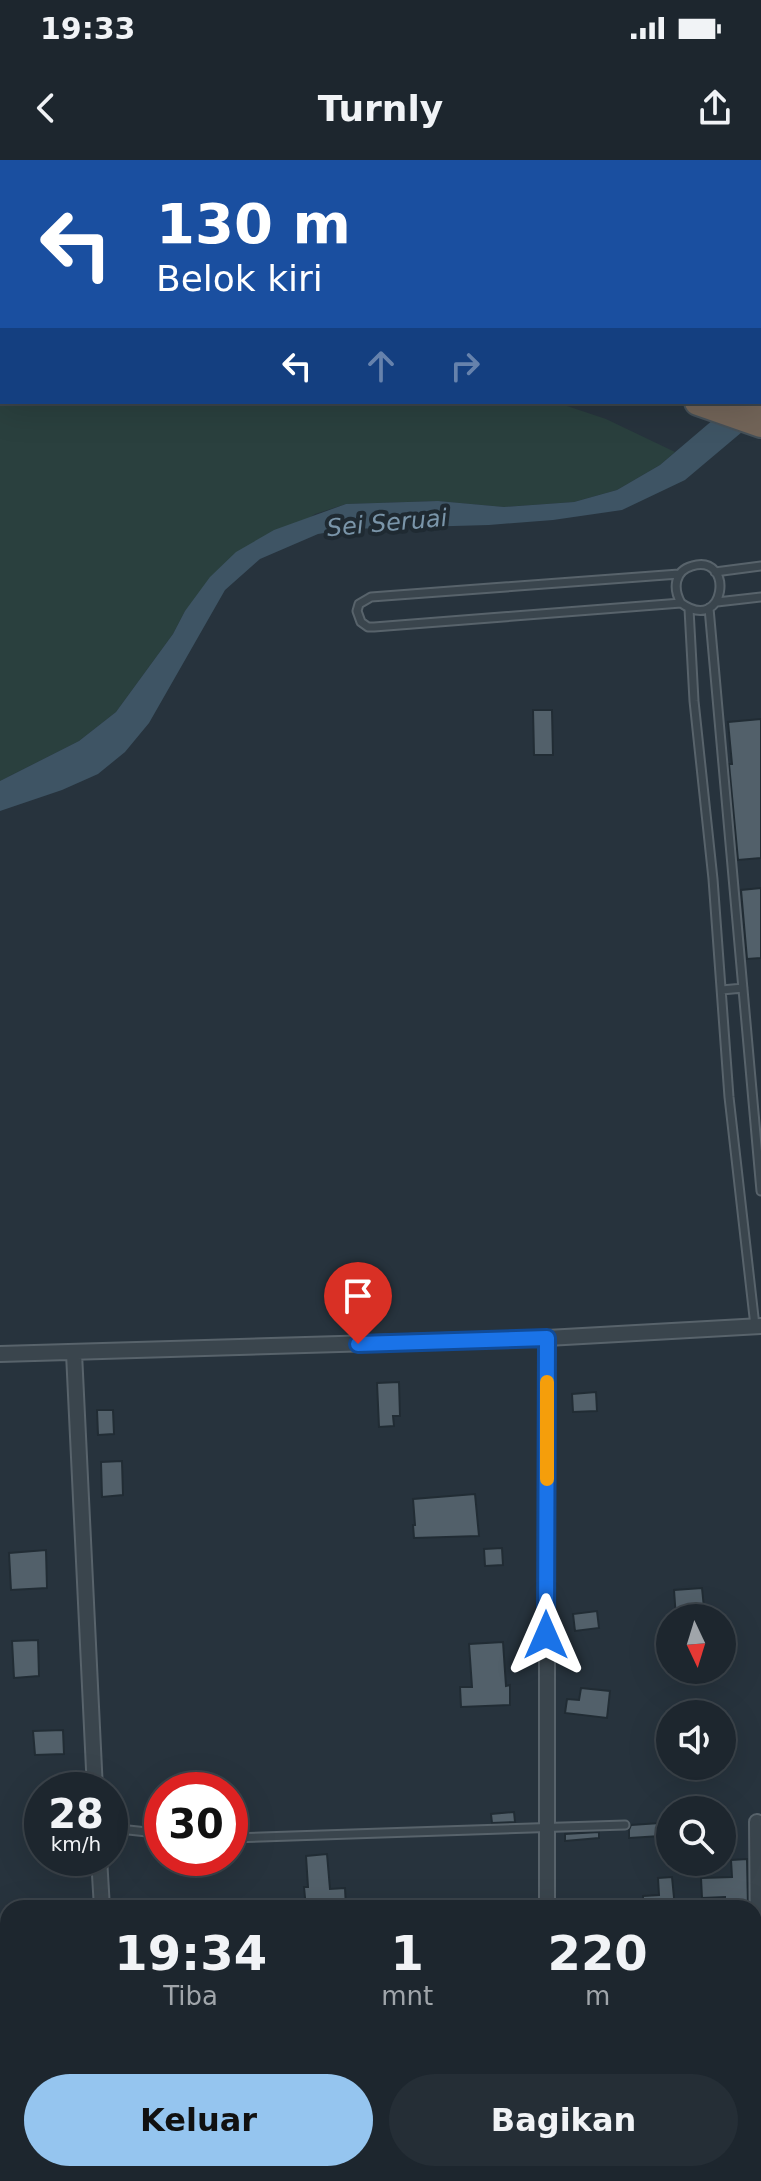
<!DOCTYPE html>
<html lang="id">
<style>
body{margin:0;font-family:"DejaVu Sans",sans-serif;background:#252e36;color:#f1f3f6;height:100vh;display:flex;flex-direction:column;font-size:30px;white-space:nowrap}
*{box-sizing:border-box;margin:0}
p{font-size:26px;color:#a0a5aa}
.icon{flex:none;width:44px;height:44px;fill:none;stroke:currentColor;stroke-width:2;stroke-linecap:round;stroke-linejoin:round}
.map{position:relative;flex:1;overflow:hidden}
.drawer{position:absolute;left:0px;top:1740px;width:762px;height:282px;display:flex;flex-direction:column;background:#1d262e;border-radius:24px 24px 0 0;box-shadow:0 8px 32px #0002,0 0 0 2px #3b434a}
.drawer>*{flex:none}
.top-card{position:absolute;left:0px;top:0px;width:762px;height:244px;box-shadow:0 8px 32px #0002,0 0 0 2px #3b434a;background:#1a4fa0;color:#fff;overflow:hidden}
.needle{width:52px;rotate:176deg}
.tools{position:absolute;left:656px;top:1444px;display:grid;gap:16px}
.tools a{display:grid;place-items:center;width:80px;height:80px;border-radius:50%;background:#1d262e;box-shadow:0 8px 32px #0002,0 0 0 2px #3b434a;font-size:40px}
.speed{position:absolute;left:24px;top:1612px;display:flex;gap:16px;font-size:40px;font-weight:700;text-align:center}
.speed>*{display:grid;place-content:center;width:104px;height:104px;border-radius:50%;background:#1d262e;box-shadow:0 8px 32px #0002,0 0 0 2px #3b434a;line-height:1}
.speed small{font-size:20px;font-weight:400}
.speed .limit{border:12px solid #d22;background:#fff;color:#111}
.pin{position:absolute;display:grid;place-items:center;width:68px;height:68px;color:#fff;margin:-82px -34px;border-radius:50% 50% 50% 0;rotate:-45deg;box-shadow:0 0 8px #0007}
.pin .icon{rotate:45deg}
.me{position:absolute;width:88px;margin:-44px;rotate:0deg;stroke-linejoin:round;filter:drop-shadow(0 0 6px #0008)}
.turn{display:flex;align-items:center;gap:28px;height:168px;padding:0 24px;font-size:36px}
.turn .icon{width:104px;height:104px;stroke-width:2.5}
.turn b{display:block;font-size:56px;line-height:68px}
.lanes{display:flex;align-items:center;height:76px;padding:0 24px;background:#0003;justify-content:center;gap:40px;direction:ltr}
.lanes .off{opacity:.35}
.eta{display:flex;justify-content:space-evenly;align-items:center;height:136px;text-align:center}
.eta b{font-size:48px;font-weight:600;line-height:56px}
.primary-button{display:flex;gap:16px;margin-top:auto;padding:16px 24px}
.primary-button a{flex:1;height:92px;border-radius:48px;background:#95c5ef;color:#111;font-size:32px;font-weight:600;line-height:92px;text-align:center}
.primary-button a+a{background:#252e36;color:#f1f3f6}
.status{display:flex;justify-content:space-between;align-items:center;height:56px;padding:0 40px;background:#1d262e;direction:ltr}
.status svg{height:22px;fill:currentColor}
header{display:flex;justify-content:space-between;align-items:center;height:104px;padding:0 24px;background:#1d262e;font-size:36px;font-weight:600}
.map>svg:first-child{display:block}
.green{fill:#2a403e}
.water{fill:#3e5464}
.building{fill:#52606a;stroke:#212c34;stroke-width:2}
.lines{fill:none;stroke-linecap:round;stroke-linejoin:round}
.lane-casing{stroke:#58636b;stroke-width:11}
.street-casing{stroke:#58636b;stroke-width:18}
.highway-casing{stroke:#455058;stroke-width:30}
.path{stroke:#495c5b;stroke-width:3;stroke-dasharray:6 6;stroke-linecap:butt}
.lane{stroke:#3a454d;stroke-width:7}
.street{stroke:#3a454d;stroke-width:14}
.highway{stroke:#726458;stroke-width:26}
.route-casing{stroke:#114b97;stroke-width:20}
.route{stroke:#1a73e8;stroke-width:14}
.slow{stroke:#f59e0b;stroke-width:14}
.labels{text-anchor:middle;stroke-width:8;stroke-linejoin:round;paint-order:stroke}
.water-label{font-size:24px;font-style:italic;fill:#7a95a9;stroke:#1f2a32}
</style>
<div class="status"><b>19:33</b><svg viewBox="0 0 49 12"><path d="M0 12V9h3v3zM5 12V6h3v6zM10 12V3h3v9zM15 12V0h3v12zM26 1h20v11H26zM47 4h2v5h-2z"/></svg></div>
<header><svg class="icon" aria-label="back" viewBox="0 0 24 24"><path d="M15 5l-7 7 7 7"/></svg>Turnly<svg class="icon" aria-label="share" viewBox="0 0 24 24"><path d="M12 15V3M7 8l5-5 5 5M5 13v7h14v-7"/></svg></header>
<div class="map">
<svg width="761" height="2021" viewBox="0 0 761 2021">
<rect width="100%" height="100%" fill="#27333d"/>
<!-- green -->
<path class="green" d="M0,20L2,21V242H555L606,259L675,292L660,305L617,330L574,342L504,347L437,341L346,344L315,354L185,451L173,474L116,552L79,581L0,621Z"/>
<!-- water -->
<path class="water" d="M761,219V256L685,320L622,350L553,360L489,365L348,369L318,374L260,399L225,430L149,563L125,592L98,614L62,630L0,651V621L79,581L116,552L173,474L185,451L210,417L236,392L274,370L346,344L438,341L504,347L574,342L617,330L660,305L734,242H760Z"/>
<!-- building -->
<path class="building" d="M533,550H552L553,595H534Z
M761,559V698L738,700L729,604H732L728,562Z
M761,728V798L747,799L741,730Z
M399,1222L400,1256H393L394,1266L379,1267L377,1223Z
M596,1232L597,1251L573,1252L572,1234Z
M97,1250H113L114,1274L98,1275Z
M122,1301L123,1335L102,1337L101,1302Z
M475,1334L479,1376L414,1378L413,1365H415L413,1339Z
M502,1388L503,1405L485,1406L484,1389Z
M46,1390L47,1428L11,1430L9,1393Z
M702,1428L705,1458H676L674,1430Z
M597,1451L599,1468L575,1471L573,1454Z
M38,1480L39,1516L14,1518L12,1481Z
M503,1482L506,1526L510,1525V1545L461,1547L460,1527H472L469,1484Z
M581,1528L610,1531L607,1558L565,1553L567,1539L579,1540Z
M63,1570L64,1594L35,1595L33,1571Z
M514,1652L515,1662L492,1663L491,1654Z
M660,1663L661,1676L629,1678V1670L631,1665Z
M599,1672V1678L565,1681V1674Z
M327,1694L330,1729L345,1728L346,1748H306L304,1727H308L306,1696Z
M747,1699L748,1748H725V1737L702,1738L701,1718L732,1717L731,1700Z
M672,1717L675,1748H643V1736L659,1735L658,1718Z"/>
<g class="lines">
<defs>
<path id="lane" d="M398,0L404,2
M505,0L510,2
M577,2L578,0
M715,412L761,406
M679,414L371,437L359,444L357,451L361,462L368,467H374L681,443C726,475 735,393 692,406C674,411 673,429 681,443
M717,442L761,437
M709,448L761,1031
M689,449L694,541L713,719L729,937L755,1166
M722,830L743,828
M110,1668L147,1672L162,1677
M230,1678L625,1665"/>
<path id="street" d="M630,2L631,0
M660,2L661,0
M74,1193L95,1630
M0,1194L547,1178L761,1166
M757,1662L759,1911L761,1923
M99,1698L102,1748
M547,1748V1178
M0,1786H8
M761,1937V1939
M544,2014L545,2021
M646,2014V2021
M709,2014V2021
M65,2021L68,2014"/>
<path id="highway" d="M41,0L47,2
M113,0L118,2
M760,240H761
M698,242L761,264"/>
</defs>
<!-- lane casing -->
<use href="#lane" class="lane-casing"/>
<!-- street casing -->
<use href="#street" class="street-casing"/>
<!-- highway casing -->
<use href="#highway" class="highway-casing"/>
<!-- path -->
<path class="path" d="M311,2014V2021
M359,2021L360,2014"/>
<!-- lane -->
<use href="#lane" class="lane"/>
<!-- street -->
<use href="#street" class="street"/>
<!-- highway -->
<use href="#highway" class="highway"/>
</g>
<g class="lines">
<defs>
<path id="route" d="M358,1184L547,1178L546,1475"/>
</defs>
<!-- route casing -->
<use href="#route" class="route-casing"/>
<!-- route -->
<use href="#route" class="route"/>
<!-- slow -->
<path class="slow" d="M547,1319V1222"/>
</g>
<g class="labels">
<!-- water labels -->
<g class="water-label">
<text transform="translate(387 363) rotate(-5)" y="8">Sei Seruai</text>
</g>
</g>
</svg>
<div class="tools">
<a><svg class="needle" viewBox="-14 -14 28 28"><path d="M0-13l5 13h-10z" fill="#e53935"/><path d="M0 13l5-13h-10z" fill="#a0a5aa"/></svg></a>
<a><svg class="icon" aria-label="sound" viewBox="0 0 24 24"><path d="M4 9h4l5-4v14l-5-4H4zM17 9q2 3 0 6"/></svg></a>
<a><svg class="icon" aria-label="search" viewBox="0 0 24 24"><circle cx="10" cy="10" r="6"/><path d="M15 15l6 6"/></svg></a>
</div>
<div class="speed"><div>28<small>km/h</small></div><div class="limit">30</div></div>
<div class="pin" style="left:358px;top:1184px;background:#d93025"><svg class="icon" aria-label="arrive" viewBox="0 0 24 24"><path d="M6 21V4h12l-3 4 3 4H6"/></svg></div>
<svg class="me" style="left:546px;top:1475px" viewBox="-20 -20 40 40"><path d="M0-17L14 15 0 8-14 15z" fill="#1a73e8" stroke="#fff" stroke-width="4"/></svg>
<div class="top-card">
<div class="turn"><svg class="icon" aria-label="left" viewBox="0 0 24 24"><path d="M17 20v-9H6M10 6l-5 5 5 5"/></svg><div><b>130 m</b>Belok kiri</div></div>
<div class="lanes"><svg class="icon" aria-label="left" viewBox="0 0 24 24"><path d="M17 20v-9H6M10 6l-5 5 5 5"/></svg><svg class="icon off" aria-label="ahead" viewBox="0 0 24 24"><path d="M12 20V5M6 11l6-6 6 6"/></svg><svg class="icon off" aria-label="right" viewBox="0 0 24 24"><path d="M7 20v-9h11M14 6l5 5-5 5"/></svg></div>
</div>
<section class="drawer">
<div class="eta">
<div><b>19:34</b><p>Tiba</p></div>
<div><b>1</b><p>mnt</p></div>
<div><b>220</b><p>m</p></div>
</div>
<div class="primary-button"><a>Keluar</a><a>Bagikan</a></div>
</section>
</div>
